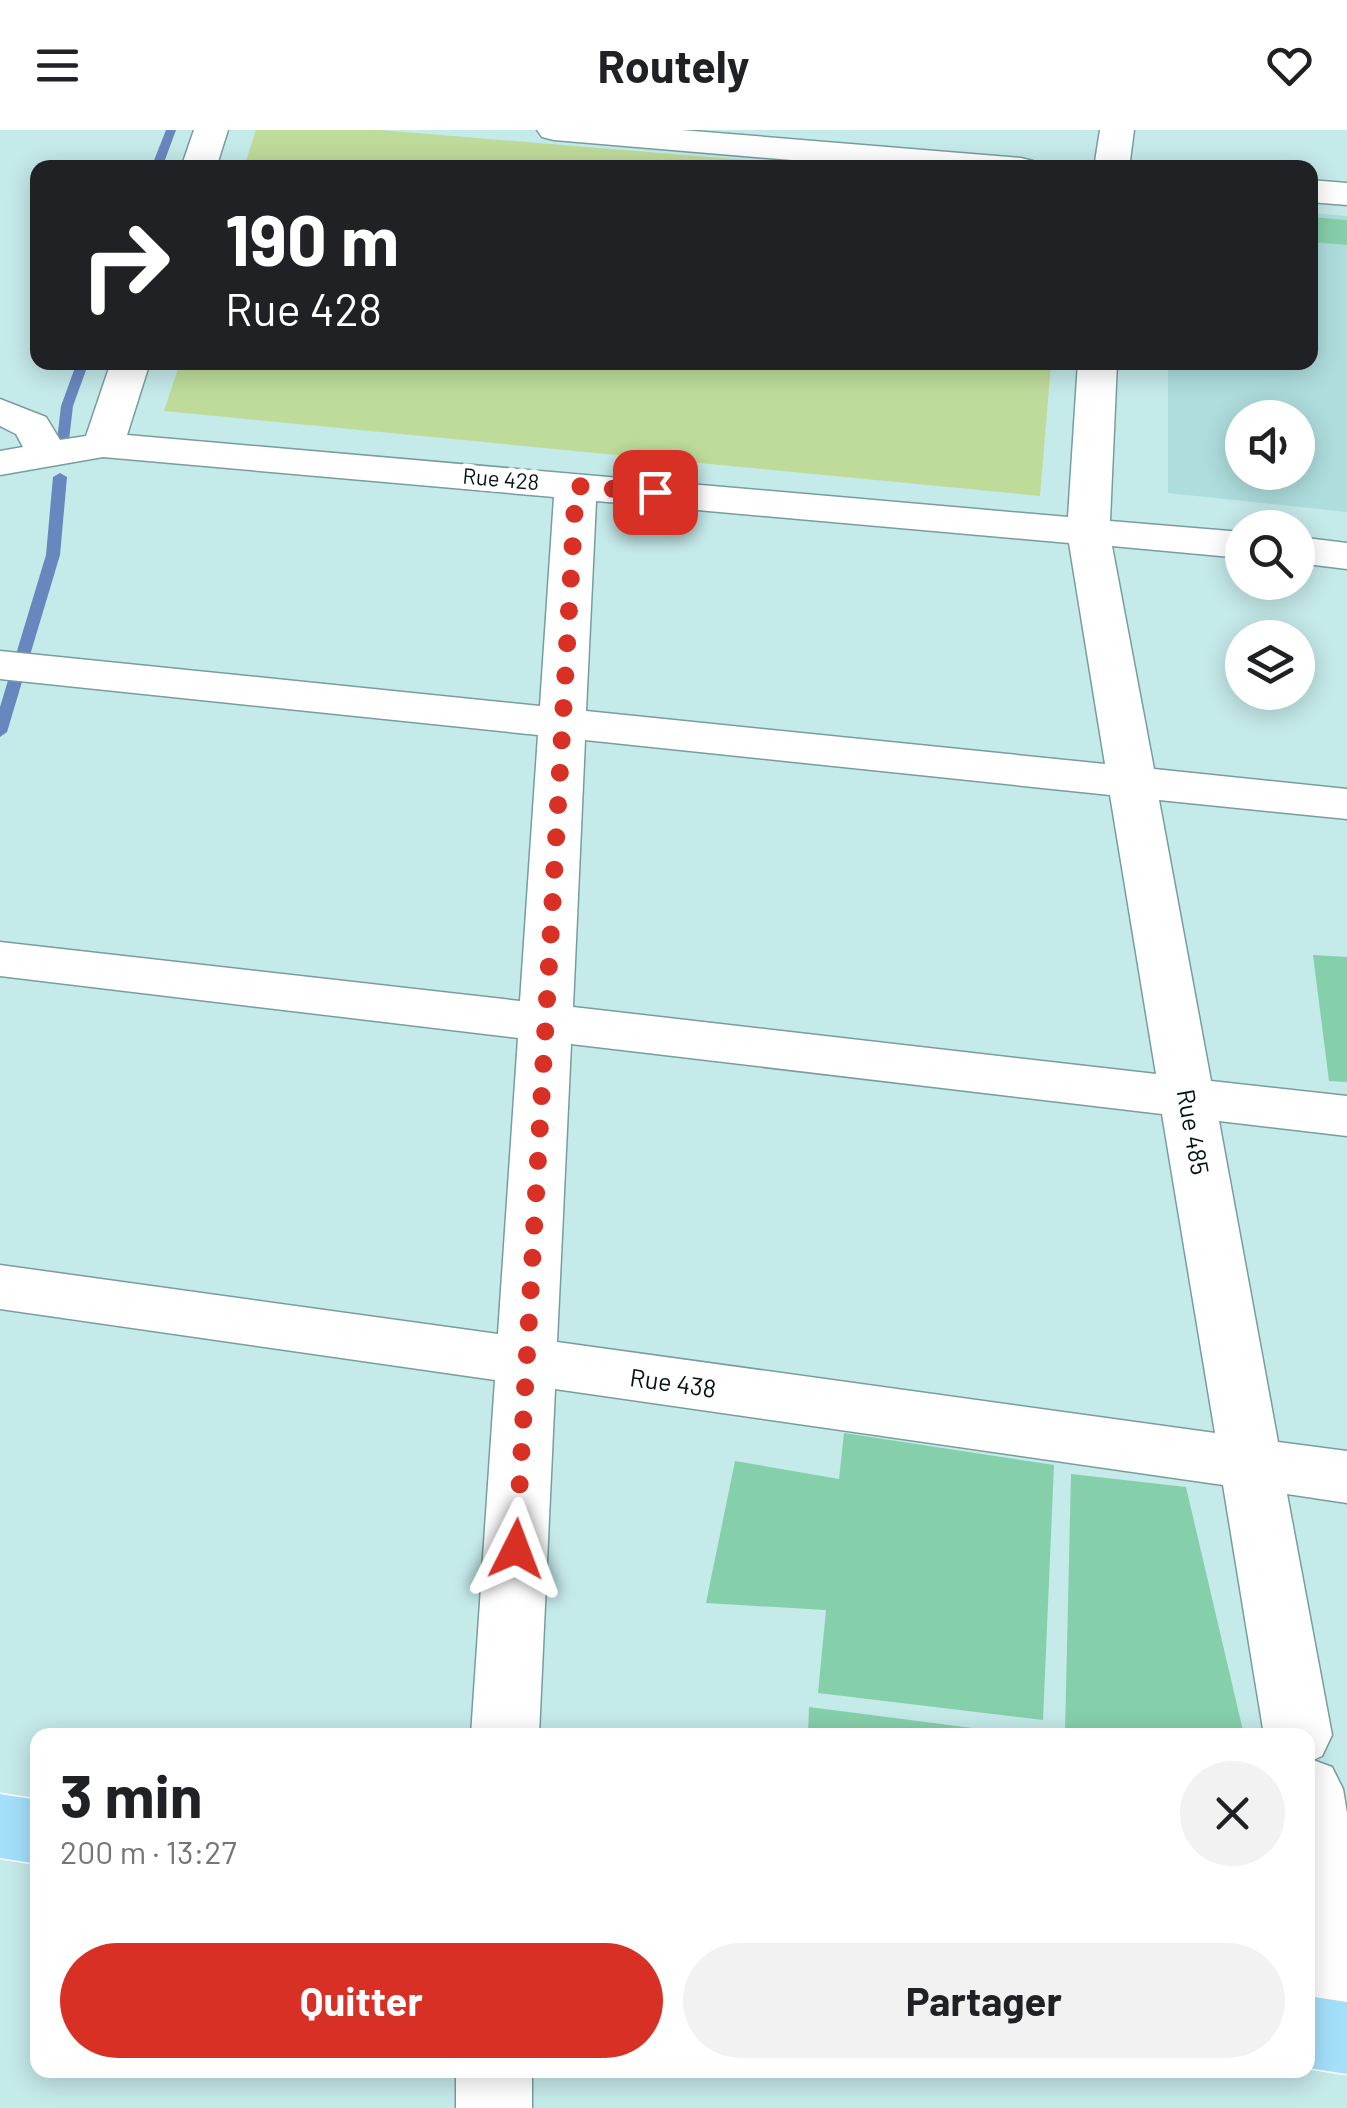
<!DOCTYPE html>
<html lang="fr">
<meta charset="utf-8">
<style>
body{margin:0;font-family:Barlow,sans-serif;background:#f2f2f2;color:#202124;height:100vh;display:flex;flex-direction:column;font-size:38px;white-space:nowrap}
*{box-sizing:border-box;margin:0}
p{font-size:32px;color:#757577}
.icon{flex:none;width:55px;height:55px;fill:none;stroke:currentColor;stroke-width:2;stroke-linecap:round;stroke-linejoin:round}
.map{position:relative;flex:1;overflow:hidden}
.panel{position:absolute;left:30px;top:1598px;width:1285px;height:350px;display:flex;flex-direction:column;background:#fff;border-radius:20px;box-shadow:0 5px 25px #0003}
.panel>*{flex:none}
.hud{position:absolute;left:30px;top:30px;width:1288px;height:210px;border-radius:20px;box-shadow:0 5px 25px #0003;background:#202124;color:#fff;overflow:hidden}
.fabs{position:absolute;left:1225px;top:270px;display:grid;gap:20px}
.fabs a{display:grid;place-items:center;width:90px;height:90px;border-radius:50%;background:#fff;box-shadow:0 5px 25px #0003;font-size:50px}
.pin{position:absolute;display:grid;place-items:center;width:85px;height:85px;color:#fff;margin:-42px;border-radius:20px;box-shadow:0 5px 15px #0006}
.me{position:absolute;width:110px;margin:-55px;rotate:3deg;stroke-linejoin:round;filter:drop-shadow(0 0 8px #0008)}
.turn{display:flex;align-items:center;gap:35px;height:210px;padding:0 30px;font-size:45px}
.turn .icon{width:130px;height:130px;stroke-width:2.5}
.turn b{display:block;font-size:70px;line-height:85px}
.round{display:grid;place-items:center;flex:none;width:105px;height:105px;border-radius:52px;background:#f2f2f2}
.head{display:flex;align-items:center;justify-content:space-between;height:170px;padding:0 30px}
h1{font-size:60px;font-weight:700;line-height:75px}
.primary-button{display:flex;gap:20px;margin-top:auto;padding:20px 30px}
.primary-button a{flex:1;height:115px;border-radius:60px;background:#d93025;color:#fff;font-size:40px;font-weight:700;line-height:115px;text-align:center}
.primary-button a+a{background:#f2f2f2;color:#202124}
header{display:flex;justify-content:space-between;align-items:center;height:130px;padding:0 30px;background:#fff;font-size:45px;font-weight:700}
.map>svg:first-child{display:block}
.built{fill:#aedddd;fill-rule:evenodd}
.green{fill:#bedb9a}
.lines{fill:none;stroke-linecap:round;stroke-linejoin:round}
.stream{fill:#6987bf;fill-rule:evenodd}
.building{fill:#85d0aa}
.minor-casing{stroke:#799d9d;stroke-width:3}
.major-casing{stroke:#fff;stroke-width:3}
.minor{fill:#fff;fill-rule:evenodd}
.major{fill:#a4e0fb;fill-rule:evenodd}
.route{stroke:#d93025;stroke-width:18;stroke-dasharray:0 32.4}
.labels{text-anchor:middle;stroke-width:10;stroke-linejoin:round;paint-order:stroke}
.far-street-label{font-size:22px;fill:#051212;stroke:#fff}
.street-label{font-size:25px;fill:#051212;stroke:#fff}
</style>
<header><svg class="icon" aria-label="menu" viewBox="0 0 24 24"><path d="M4 6h16M4 12h16M4 18h16"/></svg>Routely<svg class="icon" aria-label="heart" viewBox="0 0 24 24"><path d="M12 20l-8-8c-3-5 5-10 8-4 3-6 11-1 8 4z"/></svg></header>
<div class="map">
<svg width="1347" height="1978" viewBox="0 0 1347 1978">
<rect width="100%" height="100%" fill="#c4eae9"/>
<!-- built -->
<path class="built" d="M1310,83L1347,86V382L1168,363V233L1310,232ZM1242,288H1298V342H1242Z"/>
<!-- green -->
<path class="green" d="M256,0H380L830,37H244Z
M180,233V232L1051,233L1040,366L164,281Z"/>
<g class="lines">
<!-- stream -->
<path class="stream" d="M166,0H176L162,38H151Z
M77,232H89L73,276L69,310L63,314L57,310L61,276Z
M60,343L67,347L60,425L7,602L0,607V577L46,425L53,347Z"/>
</g>
<!-- building -->
<path class="building" d="M1310,87L1347,90V115L1310,112Z
M1313,825L1347,827V952L1329,951Z
M844,1303L1054,1335L1043,1590L818,1563L826,1480L706,1473L735,1331L839,1349Z
M1071,1344L1186,1357L1244,1605L1065,1603Z
M809,1577L1011,1603L1010,1605H808Z"/>
<g class="lines">
<defs>
<path id="minor" d="M194,0H228L216,38H181Z
M537,0H681L1021,28L1033,31L1038,38H887L554,10L542,7Z
M1100,0H1134L1129,38H1094Z
M1310,50L1347,53V75L1310,72Z
M111,232H150L127,305L1068,387L1078,232H1117L1110,391L1242,402V428L1112,416L1154,639L1347,659V689L1159,670L1211,951L1347,966V1006L1219,991L1278,1312L1347,1321V1373L1287,1364L1332,1605L1322,1626L1313,1630L1332,1637L1343,1659L1347,1683V1922L1321,1911L1308,1870V1605H1264L1223,1355L555,1259L539,1605H471L495,1250L0,1179V1135L498,1204L518,908L0,846V812L520,871L538,605L0,549V521L540,576L554,367L103,327L0,345V321L23,317L16,304L0,296V269L46,287L60,310L86,306ZM596,371L1069,413L1105,634L586,581ZM585,610L1110,665L1156,944L573,877ZM571,914L1162,984L1215,1303L557,1212Z
M1298,407L1347,413V439L1298,433Z
M456,1940H532V1978H456Z"/>
<path id="major" d="M0,1664L38,1670V1734L0,1728Z
M1308,1866L1347,1872V1944L1308,1938Z"/>
</defs>
<!-- minor casing -->
<use href="#minor" class="minor-casing"/>
<!-- major casing -->
<use href="#major" class="major-casing"/>
<!-- minor -->
<use href="#minor" class="minor"/>
<!-- major -->
<use href="#major" class="major"/>
</g>
<g class="lines">
<!-- route -->
<path class="route" d="M516,1419L576,356L655,362"/>
</g>
<g class="labels">
<!-- far-street labels -->
<g class="far-street-label">
<text transform="translate(501 349) rotate(5)" y="8">Rue 428</text>
</g>
<!-- street labels -->
<g class="street-label">
<text transform="translate(1193 1002) rotate(80)" y="9">Rue 485</text>
<text transform="translate(673 1253) rotate(8)" y="9">Rue 438</text>
</g>
</g>
</svg>
<div class="fabs">
<a><svg class="icon" aria-label="sound" viewBox="0 0 24 24"><path d="M4 9h4l5-4v14l-5-4H4zM17 9q2 3 0 6"/></svg></a>
<a><svg class="icon" aria-label="search" viewBox="0 0 24 24"><circle cx="10" cy="10" r="6"/><path d="M15 15l6 6"/></svg></a>
<a><svg class="icon" aria-label="layers" viewBox="0 0 24 24"><path d="M12 4l9 5-9 5-9-5zM3 14l9 5 9-5"/></svg></a>
</div>
<div class="pin" style="left:655px;top:362px;background:#d93025"><svg class="icon" aria-label="arrive" viewBox="0 0 24 24"><path d="M6 21V4h12l-3 4 3 4H6"/></svg></div>
<svg class="me" style="left:516px;top:1419px" viewBox="-20 -20 40 40"><path d="M0-17L14 15 0 8-14 15z" fill="#d93025" stroke="#fff" stroke-width="4"/></svg>
<div class="hud">
<div class="turn"><svg class="icon" aria-label="right" viewBox="0 0 24 24"><path d="M7 20v-9h11M14 6l5 5-5 5"/></svg><div><b>190 m</b>Rue 428</div></div>
</div>
<section class="panel">
<div class="head"><div><h1>3 min</h1><p>200 m · 13:27</p></div><a class="round"><svg class="icon" aria-label="close" viewBox="0 0 24 24"><path d="M6 6l12 12M18 6L6 18"/></svg></a></div>
<div class="primary-button"><a>Quitter</a><a>Partager</a></div>
</section>
</div>
